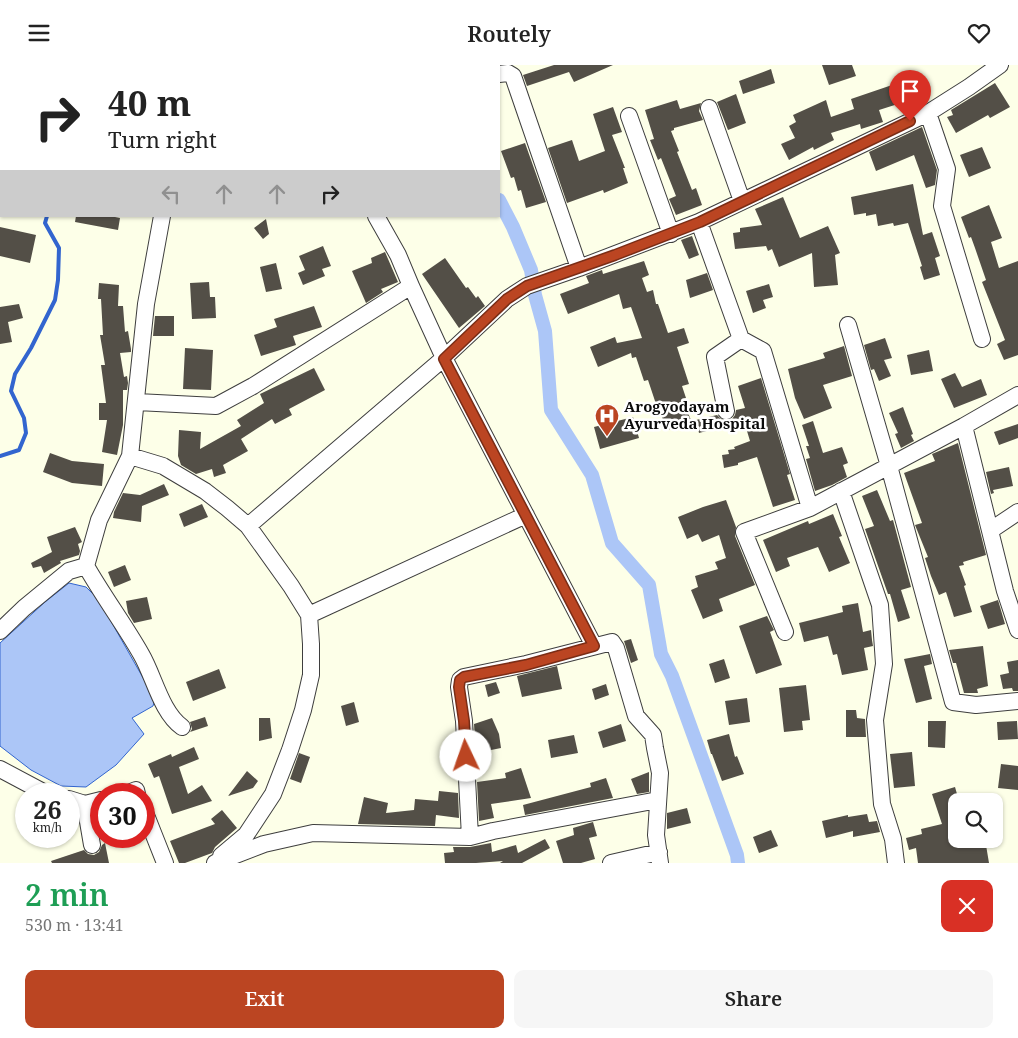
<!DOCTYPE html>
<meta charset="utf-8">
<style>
body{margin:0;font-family:"Noto Serif",serif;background:#f6f6f6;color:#222;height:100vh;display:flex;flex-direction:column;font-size:19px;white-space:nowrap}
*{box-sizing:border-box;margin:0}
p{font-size:16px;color:#767676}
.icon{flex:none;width:28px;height:28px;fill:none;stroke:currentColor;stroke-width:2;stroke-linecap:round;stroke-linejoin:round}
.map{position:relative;height:798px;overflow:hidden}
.details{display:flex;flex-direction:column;background:#fff;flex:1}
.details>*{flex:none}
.hud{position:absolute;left:0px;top:0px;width:500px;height:152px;box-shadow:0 1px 4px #0004;background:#fff;color:#222;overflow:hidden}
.tools{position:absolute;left:948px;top:728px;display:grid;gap:10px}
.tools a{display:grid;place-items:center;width:55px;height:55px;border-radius:10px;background:#fff;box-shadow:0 1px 4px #0004;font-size:25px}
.speed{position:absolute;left:15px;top:718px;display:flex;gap:10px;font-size:25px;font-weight:700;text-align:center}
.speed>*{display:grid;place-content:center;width:65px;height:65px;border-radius:50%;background:#fff;box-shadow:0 1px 4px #0004;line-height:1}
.speed small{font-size:12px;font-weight:400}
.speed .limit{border:8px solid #d22;background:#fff;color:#111}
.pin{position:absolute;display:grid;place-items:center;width:42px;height:42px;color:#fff;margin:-51px -21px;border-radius:50% 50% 50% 0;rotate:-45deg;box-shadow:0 0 5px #0007}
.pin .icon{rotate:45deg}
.me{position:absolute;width:55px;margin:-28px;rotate:357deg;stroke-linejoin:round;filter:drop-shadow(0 0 4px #0008)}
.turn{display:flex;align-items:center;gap:18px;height:105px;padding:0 25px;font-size:22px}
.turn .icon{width:65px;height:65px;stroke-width:2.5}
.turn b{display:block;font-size:35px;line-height:42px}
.lanes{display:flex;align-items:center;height:48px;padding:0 25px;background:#0003;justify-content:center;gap:25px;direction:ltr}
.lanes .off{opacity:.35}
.round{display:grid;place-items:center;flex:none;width:52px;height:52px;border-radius:10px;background:#f6f6f6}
.overview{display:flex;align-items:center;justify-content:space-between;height:85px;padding:0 25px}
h1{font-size:30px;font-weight:600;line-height:38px;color:#1e9e55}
.action{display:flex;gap:10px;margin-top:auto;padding:10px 25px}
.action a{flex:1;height:58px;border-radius:10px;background:#bb4522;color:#fff;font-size:20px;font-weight:600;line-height:58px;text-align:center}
.action a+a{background:#f6f6f6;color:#222}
header{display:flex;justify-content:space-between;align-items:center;height:65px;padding:0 25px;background:#fff;font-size:22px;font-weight:600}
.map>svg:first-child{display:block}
.water{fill:#acc6f7;stroke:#3265cf}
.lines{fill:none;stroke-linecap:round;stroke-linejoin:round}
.stream{stroke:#3265cf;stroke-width:4}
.canal{stroke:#acc6f7;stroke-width:14}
.building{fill:#534f47}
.street-casing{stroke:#3e3e3e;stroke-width:18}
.street{stroke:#fff;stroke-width:16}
.route-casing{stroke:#7a2d16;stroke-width:12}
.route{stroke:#bb4522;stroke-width:9}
.labels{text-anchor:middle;stroke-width:5;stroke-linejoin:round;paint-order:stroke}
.poi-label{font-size:15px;font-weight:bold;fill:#0b0b0b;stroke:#fff;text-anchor:start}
</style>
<header><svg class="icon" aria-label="menu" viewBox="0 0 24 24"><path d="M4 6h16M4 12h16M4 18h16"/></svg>Routely<svg class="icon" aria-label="heart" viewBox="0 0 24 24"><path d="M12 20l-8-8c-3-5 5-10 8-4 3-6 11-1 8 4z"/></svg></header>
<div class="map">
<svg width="1018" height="798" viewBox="0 0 1018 798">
<rect width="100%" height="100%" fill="#fdffe8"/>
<!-- water -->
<path class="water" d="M69,518L86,522L99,535L155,634L153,641L132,653L144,669L116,700L86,722L61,721L31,705L0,681V578L45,537Z"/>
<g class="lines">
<!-- stream -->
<path class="stream" d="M172,0V1
M0,391L19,385L26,368L24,353L11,326L15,309L31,283L55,235L58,215L59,183L45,158L47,151"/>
<!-- canal -->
<path class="canal" d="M341,0V1
M499,135L513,162L531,205L535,230L545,266L551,345L592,410L612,478L649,520L661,589L672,611L737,790L738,798"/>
</g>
<!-- building -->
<path class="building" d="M554,0H613L574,17L569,7L527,21L523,10Z
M822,0H852L856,11L829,20Z
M771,4L775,18L743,29L739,16Z
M995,18L1010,42L990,53L988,50L956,68L947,52L953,50L951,45Z
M895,19L901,38L879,45L883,57L861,64L860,59L831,68L834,75L814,85L813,82L789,95L781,79L795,73L789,61L796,57L793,50L826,35L831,52L854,44L851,34Z
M736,29L746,58L728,65L717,37Z
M677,35L680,44L701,38L699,46L703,55L674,63V65L671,66L679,86L677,87L692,125L696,123L702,140L676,150L669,134L676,131L661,93L658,95L650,75L654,74L645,45Z
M613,42L622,67L612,70L625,103H623L628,118L604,128L603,125L567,138L548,83L572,75L579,96L605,86L593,49Z
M922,62L937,105L935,120L926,123L914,90L876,106L869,87Z
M525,78L546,137L526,143L521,125L518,126L514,112L511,113L501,86Z
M982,82L991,103L969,112L960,90Z
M913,119L923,170L932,167L940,191L935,193L940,210L924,215L920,202L922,201L908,158L894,161L893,158L878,161L876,149L866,151V148L854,150L851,132Z
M783,132L800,173L828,161L840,188L835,190L838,220L814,222L812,188L779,202L772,184L768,186L766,181L735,184L733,168L740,167V163L762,160L755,144Z
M989,140L1002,173L991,177L999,203L1018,196V290L1004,295L997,279L1005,275L982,217L986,215L975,183L971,172L969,173L961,152Z
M76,151H110L120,153L118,165L75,157Z
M266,154L269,169L263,174L254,163Z
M0,162L36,170L30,198L0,191Z
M692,171L699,190L689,194L681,175Z
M323,181L331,201L322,204L325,211L303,220L298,208L305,205L299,191Z
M385,187L398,217L381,224L383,227L366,238L352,206L372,198L371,193Z
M445,193L466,223L468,222L476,233L478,231L485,241L459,263L422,209Z
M644,196L649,210L642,213L647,227L653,225L656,239H658L668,268L684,263L689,278L677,282L689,319L682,321L686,333L682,334L691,355L668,365L657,342L648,315L644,316L636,292L632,293L631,288L598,302L590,282L615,272L617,278L642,273L631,242L623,244L619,229L568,249L560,229L589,218L586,211L602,205L603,209Z
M276,198L282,224L266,227L260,202Z
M707,208L713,225L690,233L686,215Z
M209,217L210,232H215L216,253L192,254L190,218Z
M99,218L119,220L118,241H123L125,267L128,266L131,284V287L120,288L124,312L127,311L128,318L127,325H123V360L117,390L102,387L107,355H99V338H106L101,300H105L100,270H103L101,234H98Z
M769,219L773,232L763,235L766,243L753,248L746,226Z
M19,239L23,253L8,257L12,277L0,279V242Z
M314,241L322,262L293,271L296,280L261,291L254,270L277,262L274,254Z
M155,251H174V271H153Z
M885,273L892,293L884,295L891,311L879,316L874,304L871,305L864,280Z
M844,281L852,311L823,320L832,343L804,354L795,333L788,304L825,293L823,288Z
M185,283L213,285L211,325L183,324Z
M929,285L933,306L911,310L907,290Z
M314,303L325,325L289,344L292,350L275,359L272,354L241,374L248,386L223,400L226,408L214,412L212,404L196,409L181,400L178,391L179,365L201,367L200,384L241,361L237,355L264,338L260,329Z
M955,308L962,322L981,314L987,330L954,343L941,314Z
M761,313L790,409L787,410L795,435L773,442L757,392L738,398V400L724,403L722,390L729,389L728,385L735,384L734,382L750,376L744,356L699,368L696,355L717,350L723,356L732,354L735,350L736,345L745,343L738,321Z
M903,342L913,369L911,370L914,376L901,383L895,369L898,368L889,348Z
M633,352L639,373L600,384L594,362Z
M813,356L823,388L842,382L848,398L843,400L847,412L832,420L815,426L806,394L810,393L806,381H809L802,360Z
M1018,359V373L999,380L994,367Z
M958,378L986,490L963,497L964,500L959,501L966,520L964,521L972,547L954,552L946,527L939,530L931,511L925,493L928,492L915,460L922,458L904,408L935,396L932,389Z
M50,388L72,396L104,399L102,421L72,418L43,407Z
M1009,402L1013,421L993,425L994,428L991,429L986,407Z
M164,419L169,430L142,441L141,457L113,453L114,447L123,428L140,430Z
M877,425L890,456L893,455L911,522L901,525L910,553L898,557L890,529H888L865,464L874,461L862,431Z
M726,435L736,462L735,471L755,520L719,534L723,546L703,554L691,525L698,522L695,511L718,504L715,497L726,493L719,470L702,477L698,469L687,474L678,452L703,442Z
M202,439L208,452L184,462L179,449Z
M833,449L842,471L839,472L850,498L829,507L818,482L787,493L790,501L776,507L763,475L808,456L809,459Z
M75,462L82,477L78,479L80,486L79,490L60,496L61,498L44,508L41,501L33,503L31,498L52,487L47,472Z
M125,500L131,515L114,522L108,507Z
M147,532L152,554L134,558L128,548L126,536Z
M998,535L1005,559L988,564L980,541Z
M858,538L863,567L871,565L872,575L873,581L864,583L868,605L842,610L837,589L833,590L828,571L804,577L799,558L843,547L842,541Z
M767,551L774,565L770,567L782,600L756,609L739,561Z
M631,574L638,595L631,598L624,576Z
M983,581L988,621L977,624L978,628H964L956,598H953L949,585Z
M930,589L932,599L924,601L932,634L916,638L904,594Z
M724,594L730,613L715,618L709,599Z
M1018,595V626H1013L1012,623L1003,624L1000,610L1009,608L1007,597Z
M557,601L562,624L522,632L517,611Z
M219,604L226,623L193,636L186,617Z
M496,617L500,628L488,632L485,620Z
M606,619L609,630L595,635L592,624Z
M806,620L810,655L802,656L803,665L784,667L779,623Z
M747,633L750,657L729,660L725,636Z
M354,637L359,657L346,661L341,641Z
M846,645H856L857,653L865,654L866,672H846Z
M205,652L208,661L190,667L192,664L190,657Z
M259,653H270L272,673L259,676Z
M492,653L499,669L501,683L476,688L474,659Z
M928,656H946L945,683L928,682Z
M1017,656L1018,674L998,675L997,657Z
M621,659L626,676L603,683L598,667Z
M729,669L735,692L737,691L744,709L722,716L712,689H711L707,675Z
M574,670L578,688L551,693L548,675Z
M194,682L199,694L179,702L188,729L202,720L212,736L172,749L159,711L154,713L148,699L171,689L172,692Z
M912,687L915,721L894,723L890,689Z
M299,688L310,692L301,718L290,714Z
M1001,699L1018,701V725L998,723Z
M521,703L531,733L491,739L494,753L479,756L477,717L506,713L505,708Z
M247,706L258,716L253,723L228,731Z
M649,707V727L637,729L631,714Z
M606,713L613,733L525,750L523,740L591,722L590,718Z
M955,722L959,736H956V774H985L989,798H918L916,783L909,785L906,773L922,769L921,764L942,759L932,729Z
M439,726L458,728L459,753L436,750L435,761L358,759L364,732L388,738L386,748L414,745L415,734L438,736Z
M687,743L691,758L667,764V748Z
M222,745L237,763L215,782L212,788L185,798H179L170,776L215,759L211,754Z
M867,749L869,757L877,756L880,767L853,772V766L826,773L822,756L848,750V752Z
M593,757L597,771L589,773L595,794L581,798H563L556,776L574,770L573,763Z
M771,765L778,781L759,788L753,772Z
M545,774L550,783L522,798H500L503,796L476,798H445L444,788L454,787L453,782H470L491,778L492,787L516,780L518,788Z
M105,778L109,798H52L51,796L84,785L88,789L94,790L99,787L102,780Z"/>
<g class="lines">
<defs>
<path id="street" d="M0,1L1,2
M199,1V0
M499,9L508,8L513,11L579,203L699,157L928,48L969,22L1000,0
M709,43L742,136
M928,48L947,104L942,141L982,274
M629,51L671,169
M699,157L741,274L763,286L810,443
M411,221L444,293L594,581
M848,260L889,401L953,637L976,640L1018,636
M137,337L216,341L253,321L411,221L398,190L376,151
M726,346L715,292L741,274
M964,361L1005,526L1018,565
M130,391L163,401L205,426L227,443L248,461L291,521L309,550L311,579V610L303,645L290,685L273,729L246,770L221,791
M841,426L880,540L884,599L875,655L882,739L893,774L896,798
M248,461L444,293L507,234L527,221L579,203
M991,465L1018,447
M86,501C103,531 124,559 141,589C154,611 161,647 182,662
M309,550L526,450
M0,566L24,543L69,506L86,501L99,455L130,391L146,239L162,151
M785,567L744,467L810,443L964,361L1018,330
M0,704L47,729
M126,729L136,725L137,729
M69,734L85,739L92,780
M85,739L101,735
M144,745L165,798
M470,772L493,766L658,735
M215,798L264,779L313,768L470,772L464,656L459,622L460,615L464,612L526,599L612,577L616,583L636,651L653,670L655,683L660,708L656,770L660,798
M611,798L659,787"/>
</defs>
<!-- street casing -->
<use href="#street" class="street-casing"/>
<!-- street -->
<use href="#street" class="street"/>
</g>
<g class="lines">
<defs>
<path id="route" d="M466,691L464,656L459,622L460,615L464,612L526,600L594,581L444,294L507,234L527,221L615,190L700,157L910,56"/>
</defs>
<!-- route casing -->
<use href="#route" class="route-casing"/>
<!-- route -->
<use href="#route" class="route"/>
</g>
<!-- icons -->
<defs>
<symbol id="hospital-pin" viewBox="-11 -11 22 30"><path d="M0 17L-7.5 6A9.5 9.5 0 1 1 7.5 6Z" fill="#bb4522" stroke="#fff"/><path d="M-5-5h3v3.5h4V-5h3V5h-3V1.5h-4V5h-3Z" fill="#fff"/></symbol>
</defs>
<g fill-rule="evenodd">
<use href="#hospital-pin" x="593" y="337" width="28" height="38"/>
</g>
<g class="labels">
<!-- poi labels -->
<g class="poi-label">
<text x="624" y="347">Arogyodayam<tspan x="624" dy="17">Ayurveda Hospital</tspan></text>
</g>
</g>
</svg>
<div class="tools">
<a><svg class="icon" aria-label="search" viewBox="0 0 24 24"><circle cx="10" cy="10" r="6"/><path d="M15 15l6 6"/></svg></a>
</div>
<div class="speed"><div>26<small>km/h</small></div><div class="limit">30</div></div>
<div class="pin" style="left:910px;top:56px;background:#d93025"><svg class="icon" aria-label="arrive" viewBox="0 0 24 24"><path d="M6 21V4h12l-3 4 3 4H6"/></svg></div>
<svg class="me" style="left:466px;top:691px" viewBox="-20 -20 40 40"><circle r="19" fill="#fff"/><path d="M0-13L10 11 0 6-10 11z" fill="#bb4522"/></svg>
<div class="hud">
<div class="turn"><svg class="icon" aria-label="right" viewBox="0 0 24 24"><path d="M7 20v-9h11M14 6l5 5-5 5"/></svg><div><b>40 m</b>Turn right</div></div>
<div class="lanes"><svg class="icon off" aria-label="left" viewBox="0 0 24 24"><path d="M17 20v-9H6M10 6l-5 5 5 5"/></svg><svg class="icon off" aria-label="ahead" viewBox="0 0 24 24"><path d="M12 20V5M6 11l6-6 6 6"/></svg><svg class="icon off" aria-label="ahead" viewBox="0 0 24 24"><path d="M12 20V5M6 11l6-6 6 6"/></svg><svg class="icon" aria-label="right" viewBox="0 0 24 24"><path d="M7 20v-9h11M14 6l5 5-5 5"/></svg></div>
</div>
</div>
<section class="details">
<div class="overview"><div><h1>2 min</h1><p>530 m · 13:41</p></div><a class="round" style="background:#d93025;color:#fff"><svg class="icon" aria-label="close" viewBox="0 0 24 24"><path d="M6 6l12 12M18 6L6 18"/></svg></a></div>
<div class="action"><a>Exit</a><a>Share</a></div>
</section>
